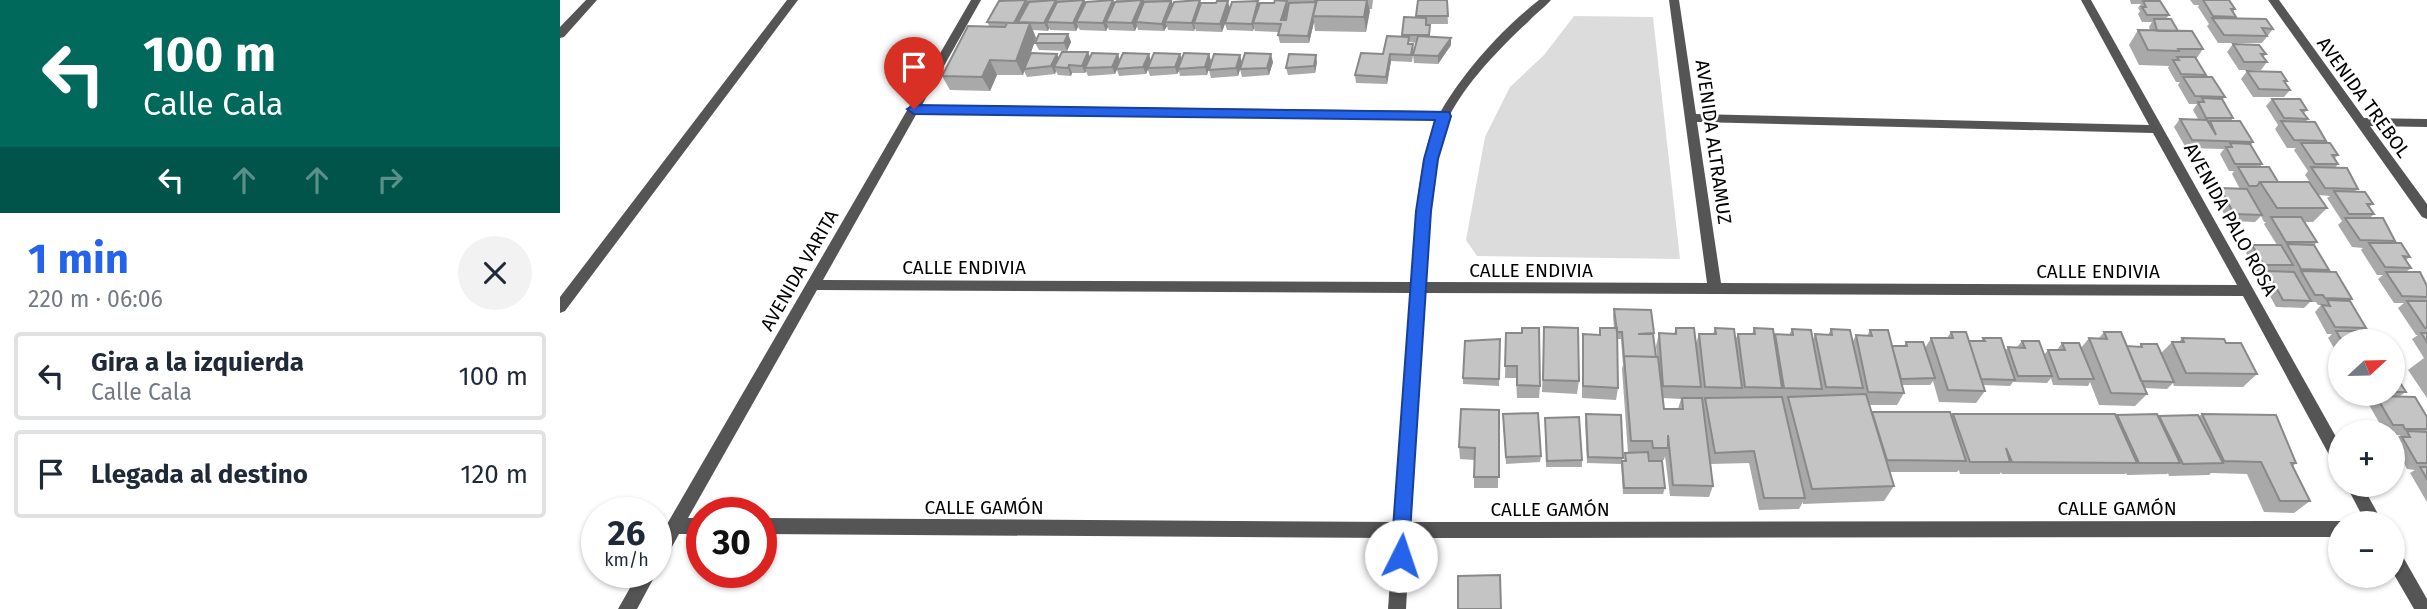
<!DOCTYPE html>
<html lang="es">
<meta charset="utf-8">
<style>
body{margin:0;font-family:"Fira Sans",sans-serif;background:#f2f2f3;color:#1f2937;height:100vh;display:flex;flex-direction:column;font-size:26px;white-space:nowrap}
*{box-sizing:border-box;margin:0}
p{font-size:23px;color:#747a83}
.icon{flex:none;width:38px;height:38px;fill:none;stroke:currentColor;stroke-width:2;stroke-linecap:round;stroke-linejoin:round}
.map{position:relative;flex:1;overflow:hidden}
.drawer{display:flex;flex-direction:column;background:#fff;width:560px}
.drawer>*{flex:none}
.hud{background:#00695c;color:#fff;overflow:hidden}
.needle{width:46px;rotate:68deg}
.controls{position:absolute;left:1768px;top:329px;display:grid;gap:14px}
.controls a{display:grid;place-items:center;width:77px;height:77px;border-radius:50%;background:#fff;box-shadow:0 2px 5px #0004;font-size:35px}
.speed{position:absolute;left:21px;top:497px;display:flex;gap:14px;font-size:35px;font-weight:700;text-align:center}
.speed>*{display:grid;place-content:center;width:91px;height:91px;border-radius:50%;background:#fff;box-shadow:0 2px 5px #0004;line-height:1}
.speed small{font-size:18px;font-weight:400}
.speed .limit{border:10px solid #d22;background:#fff;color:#111}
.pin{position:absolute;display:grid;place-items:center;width:60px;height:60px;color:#fff;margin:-72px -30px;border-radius:50% 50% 50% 0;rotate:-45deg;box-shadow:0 0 7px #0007}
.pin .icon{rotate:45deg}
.me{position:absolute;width:77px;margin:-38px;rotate:4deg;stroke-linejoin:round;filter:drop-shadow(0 0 5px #0008)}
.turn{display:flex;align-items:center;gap:24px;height:147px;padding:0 28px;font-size:32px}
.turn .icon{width:91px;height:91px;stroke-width:2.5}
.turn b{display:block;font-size:49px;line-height:60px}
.lanes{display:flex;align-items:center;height:66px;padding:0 28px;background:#0003;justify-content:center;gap:35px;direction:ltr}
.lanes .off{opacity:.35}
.round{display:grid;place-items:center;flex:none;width:74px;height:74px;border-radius:37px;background:#f2f2f3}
.head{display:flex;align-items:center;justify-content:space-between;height:119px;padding:0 28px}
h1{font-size:42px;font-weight:700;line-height:52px;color:#2563eb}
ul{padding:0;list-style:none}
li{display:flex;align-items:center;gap:21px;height:88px;margin:0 14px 10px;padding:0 14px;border:4px solid #e0e1e3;border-radius:7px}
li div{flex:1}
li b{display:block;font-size:26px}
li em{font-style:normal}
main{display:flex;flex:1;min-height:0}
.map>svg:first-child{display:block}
.green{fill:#dcdcdc}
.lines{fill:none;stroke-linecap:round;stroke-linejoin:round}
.street{fill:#555;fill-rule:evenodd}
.wall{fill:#a9a9a9;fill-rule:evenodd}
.shaded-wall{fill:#898989}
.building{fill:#c4c4c4;stroke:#898989;stroke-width:2}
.route{fill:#2563eb;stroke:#184099;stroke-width:2}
.labels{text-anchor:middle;stroke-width:5;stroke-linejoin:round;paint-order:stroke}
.street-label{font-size:19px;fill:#000;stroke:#fff}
</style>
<main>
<section class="drawer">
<div class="hud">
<div class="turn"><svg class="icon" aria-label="left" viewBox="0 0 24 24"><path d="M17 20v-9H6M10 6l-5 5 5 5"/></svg><div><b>100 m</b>Calle Cala</div></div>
<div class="lanes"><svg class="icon" aria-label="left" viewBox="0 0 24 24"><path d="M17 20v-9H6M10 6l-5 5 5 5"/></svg><svg class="icon off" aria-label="ahead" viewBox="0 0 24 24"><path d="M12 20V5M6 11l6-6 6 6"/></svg><svg class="icon off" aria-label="ahead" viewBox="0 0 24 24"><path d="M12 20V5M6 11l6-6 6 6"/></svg><svg class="icon off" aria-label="right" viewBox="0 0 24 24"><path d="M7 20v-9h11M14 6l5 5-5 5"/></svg></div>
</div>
<div class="head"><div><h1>1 min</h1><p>220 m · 06:06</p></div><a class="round"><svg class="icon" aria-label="close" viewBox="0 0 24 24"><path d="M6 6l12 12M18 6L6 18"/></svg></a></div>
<ul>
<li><svg class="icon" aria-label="left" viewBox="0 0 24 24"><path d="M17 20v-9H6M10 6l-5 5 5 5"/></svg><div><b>Gira a la izquierda</b><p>Calle Cala</p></div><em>100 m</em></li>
<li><svg class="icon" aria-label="arrive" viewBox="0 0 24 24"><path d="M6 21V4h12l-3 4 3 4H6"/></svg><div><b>Llegada al destino</b></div><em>120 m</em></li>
</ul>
</section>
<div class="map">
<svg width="1867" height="609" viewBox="0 0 1867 609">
<rect width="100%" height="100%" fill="#fff"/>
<!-- green -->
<path class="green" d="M1014,16L1093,17L1120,259L917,256L906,240L925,137L950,87L984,55Z"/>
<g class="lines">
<!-- street -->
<path class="street" d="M26,0H37L4,37L0,38V27Z
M227,0H238L5,311L0,313V297Z
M411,0H421L362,105L881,111C905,70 942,29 979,0H991C984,8 975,14 968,22C941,47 905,84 889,117C868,161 868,233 865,282L1147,283L1109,0H1119L1136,114L1589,125L1521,0H1531L1780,444V466L1774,464L1683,296L865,293L851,522L1780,521L1785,523H1780V537L850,538L846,609H828L833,538L201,534V518L835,522L851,293L257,290L128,518H142V534H119L102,565L96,567V543ZM357,113L876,119C856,170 855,228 851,282L263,280ZM1137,122L1593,133L1677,285L1161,283Z
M1708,0H1719L1804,118L1867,119V127L1810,126L1867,204V219L1862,217Z
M1786,485H1802L1823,523H1806Z
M1832,546L1838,548L1867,599V609H1854L1832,571Z
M96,569L97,572L77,609H58L79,572H96Z"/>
</g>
<!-- wall -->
<path class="wall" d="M467,0H524L526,3H554L556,2V0H612V5L641,3L670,7L698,1L699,4L714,3L726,0H813L812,9H809L806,32L755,31L754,22L749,43H720L718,35L719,32L695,31L694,28L693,31L667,30L665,24L662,32L636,31L635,28L634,31L608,30L607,26L604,31L578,30L577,26L575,31L549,30L548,27L546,31L520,30L518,27L516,31L490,30L489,28L488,31L473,30L476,38L468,61L497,54L499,58L528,52L530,58L560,60H591L620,54L622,58L649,54L651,61L647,75L620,76L619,71L617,74L590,76L588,70L586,74L559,76L557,70L555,74L528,76L526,71L525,73H512L511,76L498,75L496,71L495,74L467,77L464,71L463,75H437L430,91L390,90L382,76L430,27L427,22L467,0L468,3Z
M858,0H887L888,24H867V25H870V37L891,45L878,64L854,63L853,55L852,62L831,61L827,84L796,83L795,75L823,54L842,37V35L856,17ZM849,42L857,43L854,52L853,44H849Z
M1570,0H1595L1609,15L1606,19L1618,31L1643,49L1636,59L1646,75L1644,77L1665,97L1662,100L1673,118L1671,121L1693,142L1691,145L1702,164L1700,167L1718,182L1751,184L1745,175L1748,171L1734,150L1736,148H1727L1715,129L1718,125L1706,106L1712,99L1747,110L1744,113L1748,119L1745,122L1766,141L1764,143L1778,155L1775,158L1778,164L1775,168L1798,189L1795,191L1813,204L1809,207L1814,214L1810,218L1835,241L1833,243L1850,257L1846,260L1851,268L1846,272L1867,286V398L1848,370L1864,358L1852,339L1858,335H1856L1838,308L1844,303H1834L1818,279L1823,275H1817L1801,250L1803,248L1792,247L1778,225L1782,221L1767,198L1770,196L1758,195L1767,208L1753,222H1745L1757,242L1754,245L1769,270L1766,272L1792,299L1790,301L1806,328L1801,331L1819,341H1780V358L1768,338L1772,334H1767L1755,312L1761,305H1758L1756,302H1750L1744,308L1716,307L1700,278L1706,272H1697L1686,253L1692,245H1717L1704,224L1706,222H1704L1701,216L1695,222L1668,221L1654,196L1660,188L1680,189L1672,174L1674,171H1669L1660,154L1664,149L1626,148L1614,127L1620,119H1638L1633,110L1637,104H1629L1618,85L1620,82H1616L1608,68L1609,66L1579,65L1569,45L1578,30L1590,31L1589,27L1592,22H1582L1578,14L1580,11L1578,8L1581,4H1571Z
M1630,0H1669L1675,9L1673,12L1676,17L1675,19L1713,29L1702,43H1658L1647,26L1649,24L1638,7L1639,5H1634Z
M508,34L511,42L507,51L479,50L475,43Z
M1673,44L1706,54L1703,57L1707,62L1701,70H1679L1667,52Z
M680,55L682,63L678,76L651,78L649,70Z
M713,62L709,75L682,77L680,69Z
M757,62L755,73L728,75L726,68Z
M1687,71L1727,81L1725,83L1730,90L1724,97H1693L1681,79Z
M1054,309L1091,310L1096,357H1097L1096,346L1099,333L1114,334L1116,328L1136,343L1139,334H1153L1155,328L1175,340L1178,334H1192L1194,328L1214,337L1215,334L1229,335L1232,329L1253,340L1255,334L1268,335L1271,329L1293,341L1296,335L1307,336L1310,330L1332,346H1344L1346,342L1365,348L1371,338H1387L1391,332L1409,341H1421L1423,338L1445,351L1448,347H1457L1462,341L1484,355L1488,350H1497L1502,343L1521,348L1529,338H1539L1544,332L1567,346L1579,347L1581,344L1601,353L1612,342H1619L1622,338L1666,343L1697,374L1683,387L1614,386L1613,383L1607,389L1584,388L1587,394L1575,406L1539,405L1530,382L1528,386L1493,385L1491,378L1487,383L1453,382L1450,386L1423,385L1425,391L1416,403L1379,402L1373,381L1370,385H1342L1344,393L1337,405H1309L1312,412L1391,416L1393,414L1556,416L1557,415L1598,417L1599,416H1639L1642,414L1736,463L1733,466L1750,501L1734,513L1704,512L1687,474L1651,473L1649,475L1609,476L1608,473L1607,474L1567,475L1566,473L1565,474H1442L1441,472L1440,474H1400L1399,470L1397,472H1330L1334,486L1324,501L1243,504V502L1239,509L1199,510L1189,463L1151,464L1153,486L1149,497L1110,496L1105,456L1104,460H1090L1088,453L1089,461L1105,488L1103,494H1063L1061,464L1027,463L1025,421L1026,414L1063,458L1062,461H1064L1065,453H1068L1062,369L1063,365L1061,339H1057L1058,388L1056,400L1022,398V347L1023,334L1039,335L1040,328H1054L1053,316ZM1102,398L1121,399L1118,409H1104Z
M984,327L1019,381L1017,394L982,392Z
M946,333L980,386L979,398H957L956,378H945Z
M940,339L939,386L903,384V378Z
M1832,370L1846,392L1840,396L1867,417V502L1850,473L1855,470L1847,469L1833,443L1839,439L1837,437L1841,435H1836L1834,431H1824L1808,403L1813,399L1804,398L1802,394H1832Z
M939,410L938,488H914V460L900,459L899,447Z
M985,418L1022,460V467H986Z
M943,421L981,456L980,462L946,464Z"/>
<!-- shaded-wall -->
<path class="shaded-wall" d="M467,0L470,7L458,22L460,26L454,23Z
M496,0L499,7L487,22L489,28L488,31L484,23Z
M524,0L527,8L516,22L518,27L516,31L513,23Z
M553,0L556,8L546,22L548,27L546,31L543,23Z
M581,0H584V1L576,22L577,26L575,31L572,23Z
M610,0H612V2L614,8L605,22L607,26L604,31L602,24L610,3Z
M640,0L642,8L634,23L635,28L634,31L632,23Z
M754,0H757L753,16L754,22L749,43L748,36L755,6Z
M807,0L810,11L806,32L804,17Z
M668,1L670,9L662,32L660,24Z
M698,1L700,8L693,23L694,28L693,31L692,24Z
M727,1L728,8L723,27L721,20Z
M470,23L476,38L463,75L456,61Z
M508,34L511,42L507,51L504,43Z
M891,38V45L878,64V56Z
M528,52L531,60L525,68L526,71L525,73L522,66Z
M497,54L500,61L494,67L496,71L495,74L491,66Z
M558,54L560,61L555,74L552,67Z
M589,54L591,61L586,74L583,67Z
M620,54L622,61L618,69L619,71L617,74L615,67Z
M649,54L651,61L647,75L645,67Z
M711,54L713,62L709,75L707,68Z
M830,54L831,61L827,84L826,77Z
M680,55L682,63L678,76L676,68Z
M756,55L757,62L755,73L754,66Z
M430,60L437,75L430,91L422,77Z
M509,65L512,73L511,76L508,68Z"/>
<!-- building -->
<path class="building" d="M466,0L454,23L427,22L439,1Z
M496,0L484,23L458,22L469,2Z
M524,0L513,23L487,22L497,2Z
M553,0L543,23L516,22L526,2Z
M582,0L572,23L546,22L555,2Z
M640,0L632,23L605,22L614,2Z
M715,0L727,1L721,20H726L729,3L756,2L748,36L718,35L721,24L693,23L700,3H714Z
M757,0H807L804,17L753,16Z
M858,0H887L888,16H856Z
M1643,0H1669L1675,9H1671L1676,17L1653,16Z
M611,1L602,24L576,22L584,2Z
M657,1H668L660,24L634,23L641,3H656Z
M698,1L692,24L665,23L672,2Z
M1583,1H1600L1609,15H1587L1582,7H1586Z
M844,17L866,18V25H870L869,35H842Z
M1652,18L1706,19L1713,29L1702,28L1707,36L1664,35Z
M1594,19H1611L1618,31H1597Z
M447,23H470L456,61L430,60L422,77L382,76L408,26L445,27Z
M1578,30L1632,31L1643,49H1618L1619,51L1588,50Z
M479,34H508L504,43H475Z
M827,36L849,37L848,44H853L851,55L830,54L826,77L795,75L801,53L823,54Z
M858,36L891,38L878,56L853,55Z
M1673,44L1699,45L1706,54H1701L1707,62H1684Z
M502,52H528L522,66L509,65L508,68L494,67Z
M471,53L497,54L491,66L464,69Z
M532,53L558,54L552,67L525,68Z
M563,53L589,54L583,67L556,69Z
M594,53L620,54L615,67L588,68Z
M624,53L649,54L645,67L618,69Z
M685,53L711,54L707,68L680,69Z
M654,54L680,55L676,68L649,70Z
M729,54L756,55L754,66L726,68Z
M1617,57H1635L1646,75L1621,74L1613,60H1619Z
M1687,71L1721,72L1727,81H1724L1730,90L1699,89Z
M1623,77H1652L1665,97L1635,96Z
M1642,98L1662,99L1673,118H1646L1638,102H1644Z
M1712,99H1740L1747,110H1741L1748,119L1724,118Z
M1620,119L1647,120L1656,135L1650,121H1680L1693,142L1632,140Z
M1721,121L1755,122L1766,141L1734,140Z
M1670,143L1690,144L1702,164H1675L1666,147H1672Z
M1741,143H1770L1778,155H1772L1778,164H1755Z
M1678,167H1709L1718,182H1700L1697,186H1689Z
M1751,167L1787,168L1798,189L1765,188Z
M1700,182H1749L1767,208H1717Z
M1660,188L1687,189L1702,215L1674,214Z
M1774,191L1805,192L1813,204H1807L1814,214H1789Z
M1711,217H1741L1757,242H1726Z
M1785,218H1823L1835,241L1800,240Z
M1809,243H1841L1850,257L1843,256L1851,268L1825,267Z
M1727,244L1754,245L1769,270L1741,269Z
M1692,245H1721L1733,265H1704Z
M1707,271L1734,272L1751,301L1723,300Z
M1741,271L1776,272L1792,299L1765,298L1763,295H1755Z
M1826,272H1860L1867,286V297L1842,296Z
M1767,300L1790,301L1806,328L1775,327L1762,305L1770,306Z
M1847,301H1867V328H1865Z
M1054,309L1091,310L1094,333L1078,334H1093L1096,357L1064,356V358L1062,332H1057Z
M984,327L1018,328L1019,381L983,380Z
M962,328H979L980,386L957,385V366H945L946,333H962Z
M1040,328H1057L1058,388L1023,386V334L1040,335Z
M1116,328H1134L1141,387L1103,386L1099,333L1116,334Z
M1155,328L1174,329L1182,388L1145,387L1139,334H1156Z
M1194,328L1213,329L1222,388L1185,387L1178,334H1195Z
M1232,329L1251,330L1262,389L1224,388L1215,334L1233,335Z
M1271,329L1290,330L1303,388L1266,387L1255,334L1272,335Z
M1310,330H1328L1344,393L1308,392L1296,335L1312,336Z
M1776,331H1813L1819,341H1782Z
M1391,332H1406L1425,391L1388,390L1371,338H1393Z
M1544,332H1561L1587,394L1551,393L1529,338L1547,339Z
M1861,333H1867V342Z
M1423,338H1441L1455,380L1421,379L1409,341H1425Z
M1622,338L1664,339L1666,343H1681L1697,374L1626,373L1612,342H1624Z
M940,339L939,379L903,378L905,341Z
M1462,341H1479L1492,376H1458L1448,347L1465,348Z
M1346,342H1363L1375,378L1341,379L1332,346H1347Z
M1502,343H1519L1534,379H1499L1488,350H1505Z
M1581,344H1597L1614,382L1581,381L1567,346L1582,347Z
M1064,356L1098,357L1104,409H1123L1122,398H1142L1153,486L1113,485L1108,435V448H1093L1092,441H1071Z
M1832,370L1846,392H1832Z
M1306,394L1334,486L1252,489L1228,397Z
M1816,396L1855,397L1867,417V429H1845L1843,425H1833Z
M1222,397L1245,498H1204L1194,451L1155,453L1145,398Z
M901,409L939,410V477H914L915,448L899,447Z
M1312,412H1390L1406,461L1327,460Z
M978,413L981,456L946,457L943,414Z
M1026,414L1061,415L1063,458L1028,457Z
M1393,414H1555L1577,463L1452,462L1446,448L1450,462H1410Z
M1597,414L1620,463H1579L1557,415Z
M1642,414L1716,415L1736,463H1731L1750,501H1720L1701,462L1664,461Z
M1638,415L1663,463L1623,464L1599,416Z
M1019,417L1022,460L987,461L985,418Z
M1847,431L1867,432V463H1857L1842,437H1850Z
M1088,452L1089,461H1102L1105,488H1064L1062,461H1066L1065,453Z
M1860,467H1867V479Z
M940,575L941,609H898V576Z"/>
<!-- route -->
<path class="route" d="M354,105L889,112L891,116L878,159L871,211L848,563L841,565L834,563L831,556L856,211L864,159L875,120L354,114L347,109Z"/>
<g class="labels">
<!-- street labels -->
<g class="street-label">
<text transform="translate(1804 97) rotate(54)" y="7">AVENIDA TREBOL</text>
<text transform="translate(1154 142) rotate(82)" y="7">AVENIDA ALTRAMUZ</text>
<text transform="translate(1671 219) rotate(61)" y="7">AVENIDA PALO ROSA</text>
<text x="404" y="274">CALLE ENDIVIA</text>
<text transform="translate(239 270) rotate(-60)" y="7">AVENIDA VARITA</text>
<text x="971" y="277">CALLE ENDIVIA</text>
<text x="1538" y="278">CALLE ENDIVIA</text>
<text x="424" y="514">CALLE GAMÓN</text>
<text x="1557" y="515">CALLE GAMÓN</text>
<text x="990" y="516">CALLE GAMÓN</text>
</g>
</g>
</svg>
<div class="controls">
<a><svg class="needle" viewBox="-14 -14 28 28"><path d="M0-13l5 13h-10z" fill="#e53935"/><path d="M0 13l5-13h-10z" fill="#747a83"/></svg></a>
<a>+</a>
<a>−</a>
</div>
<div class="speed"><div>26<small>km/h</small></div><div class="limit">30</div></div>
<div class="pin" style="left:354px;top:109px;background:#d93025"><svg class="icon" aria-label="arrive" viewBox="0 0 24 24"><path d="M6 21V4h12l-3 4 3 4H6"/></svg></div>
<svg class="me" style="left:841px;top:556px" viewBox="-20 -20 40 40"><circle r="19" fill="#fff"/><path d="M0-13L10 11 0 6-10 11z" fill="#2563eb"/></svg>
</div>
</main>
